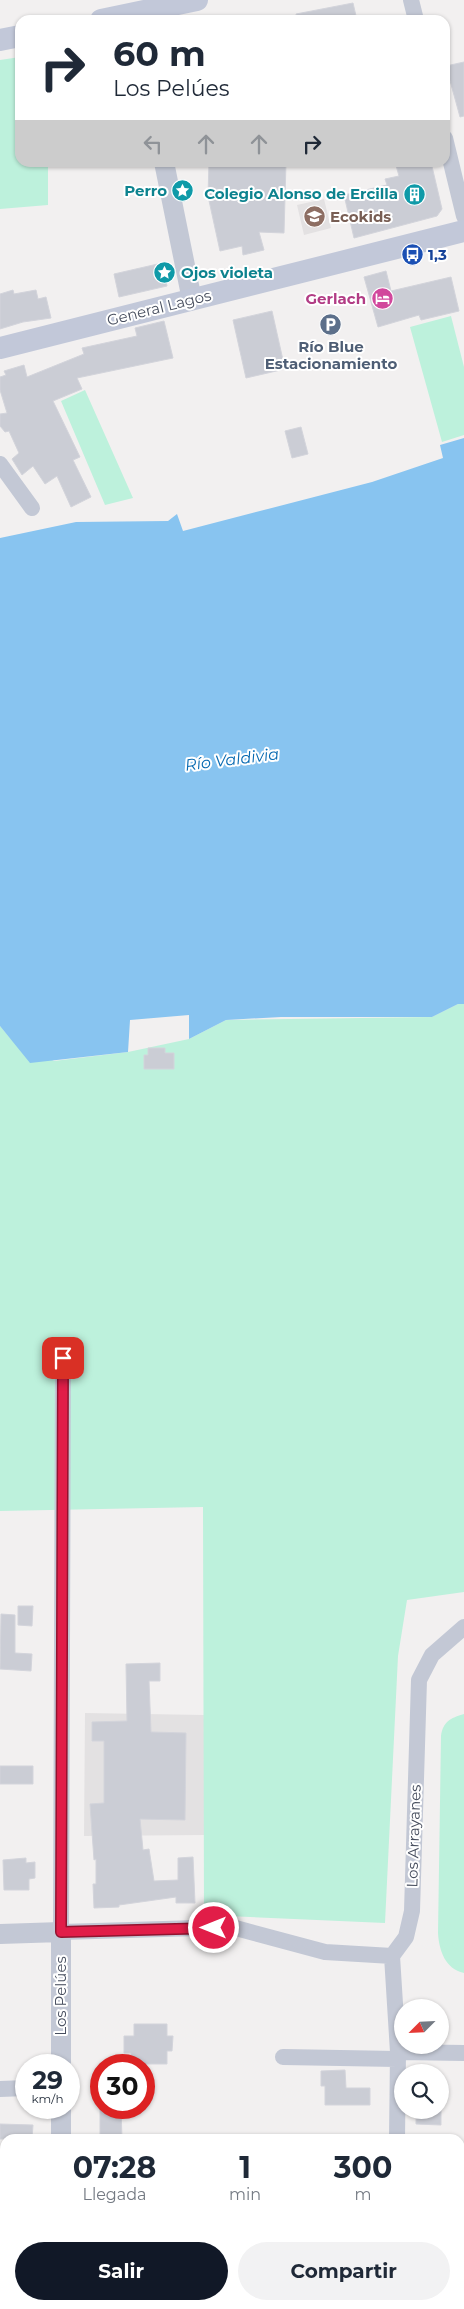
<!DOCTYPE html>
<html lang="es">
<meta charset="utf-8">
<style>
body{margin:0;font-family:Montserrat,sans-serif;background:#f2f2f3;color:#1f2937;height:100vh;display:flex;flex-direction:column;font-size:19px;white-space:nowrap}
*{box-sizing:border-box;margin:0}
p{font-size:16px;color:#747a83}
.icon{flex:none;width:28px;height:28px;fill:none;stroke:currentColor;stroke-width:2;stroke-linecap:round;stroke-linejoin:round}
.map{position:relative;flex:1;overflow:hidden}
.drawer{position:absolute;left:0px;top:2134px;width:465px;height:176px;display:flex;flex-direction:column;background:#fff;border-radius:15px 15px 0 0;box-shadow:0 1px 4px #0004}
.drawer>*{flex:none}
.guide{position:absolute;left:15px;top:15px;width:435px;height:152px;border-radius:15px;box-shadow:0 1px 4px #0004;background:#fff;color:#1f2937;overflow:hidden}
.needle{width:32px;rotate:246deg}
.controls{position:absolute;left:394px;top:1999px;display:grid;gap:10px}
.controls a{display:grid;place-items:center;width:55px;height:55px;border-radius:50%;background:#fff;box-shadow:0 1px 4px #0004;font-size:25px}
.speed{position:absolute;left:15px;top:2054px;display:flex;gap:10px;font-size:25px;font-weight:700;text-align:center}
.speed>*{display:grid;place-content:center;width:65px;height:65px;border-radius:50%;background:#fff;box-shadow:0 1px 4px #0004;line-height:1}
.speed small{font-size:12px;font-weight:400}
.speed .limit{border:8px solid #d22;background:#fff;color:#111}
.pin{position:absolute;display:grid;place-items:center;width:42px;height:42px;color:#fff;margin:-21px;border-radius:10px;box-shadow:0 2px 8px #0006}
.me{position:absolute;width:55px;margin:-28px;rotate:270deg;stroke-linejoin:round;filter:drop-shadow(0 0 4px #0008)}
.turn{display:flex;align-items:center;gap:18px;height:105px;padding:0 15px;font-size:22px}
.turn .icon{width:65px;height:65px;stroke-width:2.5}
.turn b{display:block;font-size:35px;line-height:42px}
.lanes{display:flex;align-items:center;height:48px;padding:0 15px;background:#0003;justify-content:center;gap:25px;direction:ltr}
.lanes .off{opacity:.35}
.eta{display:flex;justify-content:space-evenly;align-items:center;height:85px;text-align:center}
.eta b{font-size:30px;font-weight:700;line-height:35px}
.primary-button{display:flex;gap:10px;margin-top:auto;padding:10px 15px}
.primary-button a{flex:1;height:58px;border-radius:30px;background:#111827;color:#fff;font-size:20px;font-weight:700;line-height:58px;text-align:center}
.primary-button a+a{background:#f2f2f3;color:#1f2937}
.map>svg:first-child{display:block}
.education{fill:#e3e1e2}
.green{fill:#bdf1dc}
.water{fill:#88c4f0}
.building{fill:#cbcdd5;stroke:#d3d4db}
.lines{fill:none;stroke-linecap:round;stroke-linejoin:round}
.minor{stroke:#c3c8d5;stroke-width:16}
.tertiary{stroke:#c3c8d5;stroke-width:20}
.secondary{stroke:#c2c8d9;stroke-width:22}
.route-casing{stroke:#92132f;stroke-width:12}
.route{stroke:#e11d48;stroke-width:9}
.labels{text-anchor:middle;stroke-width:4;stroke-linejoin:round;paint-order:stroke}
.culture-label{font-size:15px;font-weight:bold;fill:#0d838f;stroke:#fff;text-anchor:end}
.education-label{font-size:15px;font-weight:bold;fill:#785e54;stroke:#fff;text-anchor:start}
.transit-label{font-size:15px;font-weight:bold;fill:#164399;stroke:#fff;text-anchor:start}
.hotel-label{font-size:15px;font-weight:bold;fill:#b23c85;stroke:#fff;text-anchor:end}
.street-label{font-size:15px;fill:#474e5e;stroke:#fff}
.service-label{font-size:15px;font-weight:bold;fill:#4e5e75;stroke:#fff}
.water-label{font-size:16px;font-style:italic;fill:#0669b1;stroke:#fff}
</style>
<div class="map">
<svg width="464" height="2309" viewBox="0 0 464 2309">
<rect width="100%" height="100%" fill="#f2f0f0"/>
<!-- education -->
<path class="education" d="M324,199L331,228L304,235L297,205Z
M85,1713L204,1715V1835L84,1836Z"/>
<!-- green -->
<path class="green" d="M20,57V162L48,163V205L0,209V60Z
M451,316L464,367V435L442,442L410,327Z
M85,390L133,498L105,505L61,401Z
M458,1004H464V1592L407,1600L398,1656L385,1923L204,1915L203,1507L0,1511V1026L10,1038L54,1061L128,1052L189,1039L226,1020L432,1017Z
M464,1714V1973C445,1969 439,1950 438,1933L441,1736C443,1722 450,1718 464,1714Z
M0,2189H5V2305H50V2309H0Z"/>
<!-- water -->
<path class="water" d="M464,438V1004H458L432,1017H281L226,1020L189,1039V1015L130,1020L128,1052L30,1063L0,1026V538L76,522L168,521L177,514L183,531L372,482L443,458L440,445Z"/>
<!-- building -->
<path class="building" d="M353,3L357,20H297L296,14Z
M464,62V116L460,117L446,66Z
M209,162H286L284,233L259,232L264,250L243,255L242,246L220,251L208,196Z
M395,162H431L442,209L437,216L354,238L344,195L387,185L385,179L399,176Z
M162,263L167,286L119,297L114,274Z
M386,271L391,291L451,277L459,311L421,320L419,315L378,327L364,277Z
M13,290L14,294L36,290L38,299L46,297L51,318L23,322L0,329V294Z
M272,311L285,369L246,378L233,320Z
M164,321L173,358L77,378L82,389L53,401L80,457L73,460L91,497L71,507L57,476L45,484L33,466L22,475L12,459L19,453L9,431L5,432L0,426V414L7,413L0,390V377L6,375L4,371L24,365L27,377L84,354L82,348L137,336L135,328Z
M301,427L308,454L292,458L285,431Z
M148,1048H165V1053H174V1069H144V1055H148Z
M18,1606H33L32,1626L18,1625Z
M1,1614L15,1615V1653L32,1654L31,1671L0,1669Z
M160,1663V1681H149L151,1732L186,1733L185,1820L140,1819L143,1850L149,1849L154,1881L178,1880V1858L193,1857L195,1903H176V1897L119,1905V1907L94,1908L93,1884H96V1859L94,1860L90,1804L104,1803V1741H92V1722L127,1721L126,1664Z
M0,1766H33V1784H0Z
M26,1858V1863L35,1862V1878L29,1879V1890H4L3,1860Z
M134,2024H167V2036H173L172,2051H167V2064H131V2053H124V2036H134Z
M345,2070L346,2088H370V2105H325V2086H321V2071Z
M100,2108H121L122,2139H100Z
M416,2110H441V2125L416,2124Z
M0,2124L33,2125L32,2139H0Z"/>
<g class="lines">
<!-- minor -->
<path class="minor" d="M411,0L416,20
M445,138L464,216
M0,464L32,508
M63,1358L61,1932L232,1927L325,1952L392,1956
M398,2052L464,2053
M283,2057L397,2059
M0,2089L26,2088
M397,2139L398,2052L392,1956L406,1937L412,1911L419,1680L432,1655L464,1627
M0,2181H5
M307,2305V2309
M398,2305V2309"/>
<!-- tertiary -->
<path class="tertiary" d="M164,162L192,300
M0,1934L61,1932V2065
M61,2108V2139
M61,2305V2309"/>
<!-- secondary -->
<path class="secondary" d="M101,20L197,0
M0,40L20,36
M0,348L464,231"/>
</g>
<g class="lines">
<defs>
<path id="route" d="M63,1358L61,1932L214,1928"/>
</defs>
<!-- route casing -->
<use href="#route" class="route-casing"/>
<!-- route -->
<use href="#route" class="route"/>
</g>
<!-- icons -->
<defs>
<symbol id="sight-disc" viewBox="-11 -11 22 22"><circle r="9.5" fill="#0f9aa8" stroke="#fff"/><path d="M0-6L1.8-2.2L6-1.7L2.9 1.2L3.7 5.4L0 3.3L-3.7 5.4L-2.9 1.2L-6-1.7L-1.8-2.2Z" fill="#fff"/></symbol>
<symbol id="building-disc" viewBox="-11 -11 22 22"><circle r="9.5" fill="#0f9aa8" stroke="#fff"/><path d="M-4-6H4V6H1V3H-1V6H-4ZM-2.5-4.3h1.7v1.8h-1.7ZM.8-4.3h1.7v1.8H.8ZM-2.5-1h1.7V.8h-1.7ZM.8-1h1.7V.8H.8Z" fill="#fff"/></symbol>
<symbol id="school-disc" viewBox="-11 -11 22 22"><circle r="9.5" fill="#8d6e63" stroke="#fff"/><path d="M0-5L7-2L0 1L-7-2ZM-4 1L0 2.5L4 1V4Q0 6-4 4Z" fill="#fff"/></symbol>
<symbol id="bus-disc" viewBox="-11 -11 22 22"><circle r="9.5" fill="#1a4fb4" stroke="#fff"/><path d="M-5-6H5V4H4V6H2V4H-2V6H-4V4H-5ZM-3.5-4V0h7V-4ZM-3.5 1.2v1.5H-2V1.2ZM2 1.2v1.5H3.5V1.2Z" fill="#fff"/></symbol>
<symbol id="hotel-disc" viewBox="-11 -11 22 22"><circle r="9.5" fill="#d1479c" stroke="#fff"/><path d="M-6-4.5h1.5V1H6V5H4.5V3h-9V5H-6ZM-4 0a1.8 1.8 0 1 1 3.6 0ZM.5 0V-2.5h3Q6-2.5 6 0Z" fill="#fff"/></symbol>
<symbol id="parking-disc" viewBox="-11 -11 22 22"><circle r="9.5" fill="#5c6f8a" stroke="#fff"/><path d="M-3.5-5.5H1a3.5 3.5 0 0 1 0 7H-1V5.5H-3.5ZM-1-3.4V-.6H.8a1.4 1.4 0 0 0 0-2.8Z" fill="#fff"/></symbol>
</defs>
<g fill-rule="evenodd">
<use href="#sight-disc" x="170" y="178" width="25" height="25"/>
<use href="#building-disc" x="402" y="182" width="25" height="25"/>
<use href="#school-disc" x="302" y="204" width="25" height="25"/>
<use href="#bus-disc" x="400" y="242" width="25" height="25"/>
<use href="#sight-disc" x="152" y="260" width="25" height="25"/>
<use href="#hotel-disc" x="370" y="286" width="25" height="25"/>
<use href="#parking-disc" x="318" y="312" width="25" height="25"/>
</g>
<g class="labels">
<!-- culture labels -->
<g class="culture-label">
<text x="167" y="196">Perro</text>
<text x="398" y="199">Colegio Alonso de Ercilla</text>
<text x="181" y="278" text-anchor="start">Ojos violeta</text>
</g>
<!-- education labels -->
<g class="education-label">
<text x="330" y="222">Ecokids</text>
</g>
<!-- transit labels -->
<g class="transit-label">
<text x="428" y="260">1,3</text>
</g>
<!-- hotel labels -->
<g class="hotel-label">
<text x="366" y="304">Gerlach</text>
</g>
<!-- street labels -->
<g class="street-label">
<text transform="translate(159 308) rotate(-14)" y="5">General Lagos</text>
<text transform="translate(414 1836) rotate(-88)" y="5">Los Arrayanes</text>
<text transform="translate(61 1996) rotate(-90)" y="5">Los Pelúes</text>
</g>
<!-- service labels -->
<g class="service-label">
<text x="331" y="352">Río Blue<tspan x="331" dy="17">Estacionamiento</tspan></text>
</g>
<!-- water labels -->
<g class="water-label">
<text transform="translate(232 759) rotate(-7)" y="6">Río Valdivia</text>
</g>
</g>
</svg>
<div class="controls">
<a><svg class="needle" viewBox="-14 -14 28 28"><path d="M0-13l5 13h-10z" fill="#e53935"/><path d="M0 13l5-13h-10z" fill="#747a83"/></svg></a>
<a><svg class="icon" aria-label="search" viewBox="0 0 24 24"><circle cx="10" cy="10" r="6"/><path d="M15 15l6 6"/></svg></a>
</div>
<div class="speed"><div>29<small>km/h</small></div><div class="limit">30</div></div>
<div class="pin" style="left:63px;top:1358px;background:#d93025"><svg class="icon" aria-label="arrive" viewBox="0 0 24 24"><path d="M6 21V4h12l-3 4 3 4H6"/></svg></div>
<svg class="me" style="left:214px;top:1928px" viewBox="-20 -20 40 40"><circle r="17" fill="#e11d48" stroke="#fff" stroke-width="3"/><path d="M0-11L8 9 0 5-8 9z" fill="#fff"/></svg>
<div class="guide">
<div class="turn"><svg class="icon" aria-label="right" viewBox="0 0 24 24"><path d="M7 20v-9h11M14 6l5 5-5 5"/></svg><div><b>60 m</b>Los Pelúes</div></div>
<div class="lanes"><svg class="icon off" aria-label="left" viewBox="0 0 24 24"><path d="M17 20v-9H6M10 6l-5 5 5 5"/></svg><svg class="icon off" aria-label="ahead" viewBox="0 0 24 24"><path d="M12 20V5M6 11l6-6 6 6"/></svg><svg class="icon off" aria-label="ahead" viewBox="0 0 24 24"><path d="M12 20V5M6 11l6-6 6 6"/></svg><svg class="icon" aria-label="right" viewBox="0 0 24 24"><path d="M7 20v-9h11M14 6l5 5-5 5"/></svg></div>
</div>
<section class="drawer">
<div class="eta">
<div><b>07:28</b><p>Llegada</p></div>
<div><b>1</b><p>min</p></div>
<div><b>300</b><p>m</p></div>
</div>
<div class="primary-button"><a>Salir</a><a>Compartir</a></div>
</section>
</div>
